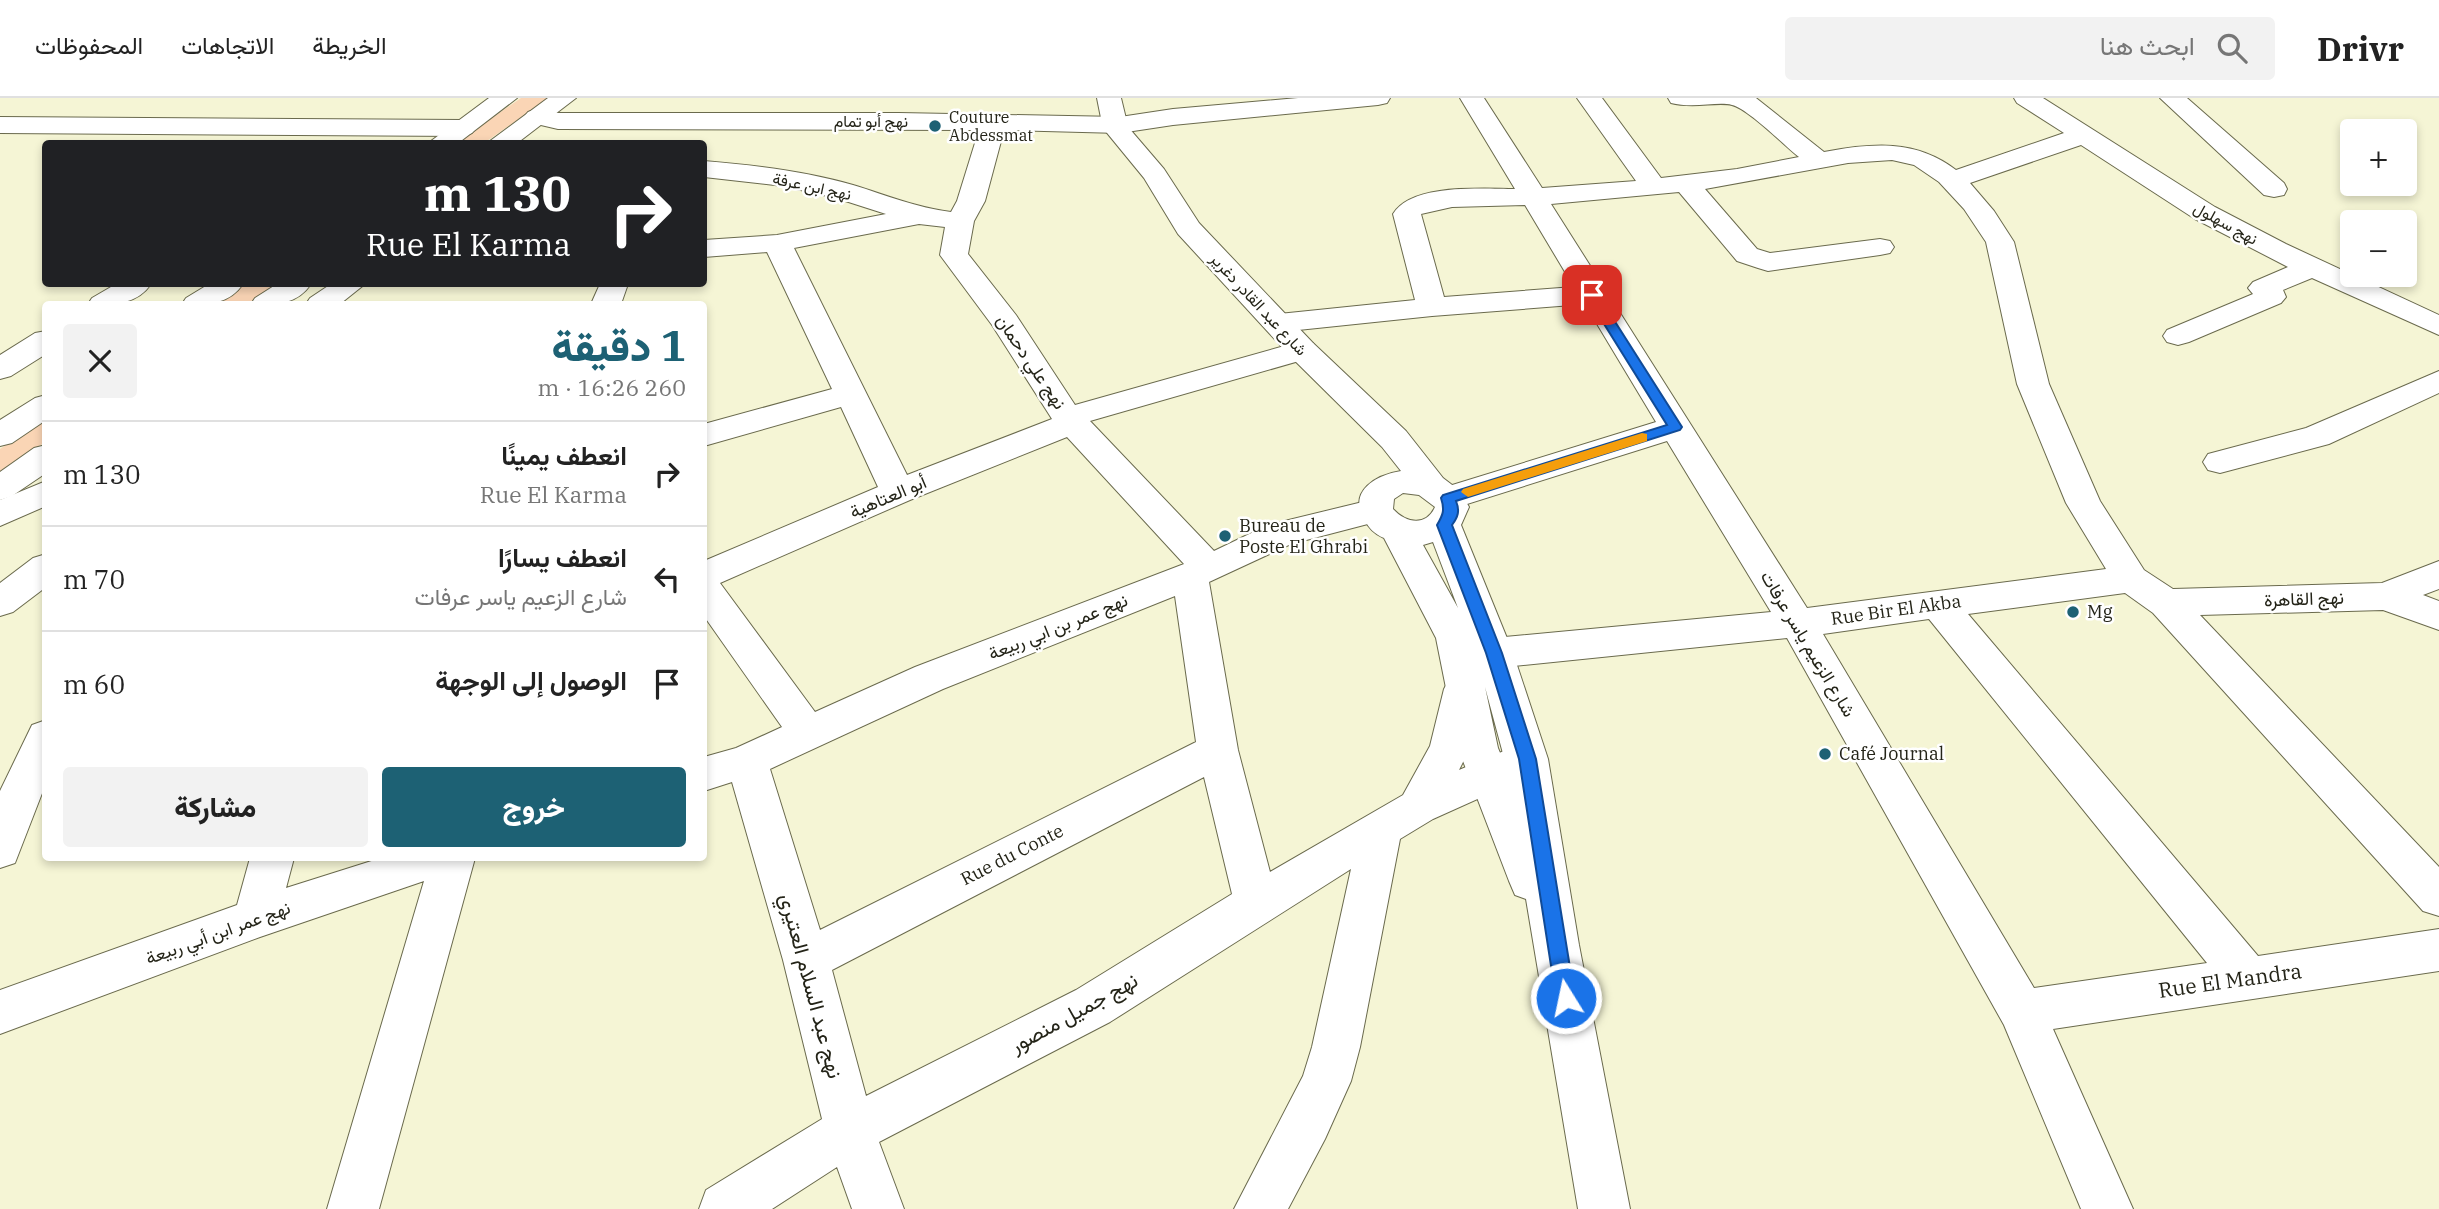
<!DOCTYPE html>
<html lang="ar">
<meta charset="utf-8">
<style>
body{margin:0;font-family:"IBM Plex Serif",Vazirmatn,serif;background:#f2f2f2;color:#222;direction:rtl;height:100vh;display:flex;flex-direction:column;font-size:26px;white-space:nowrap}
*{box-sizing:border-box;margin:0}
p{font-size:23px;color:#767676}
.icon{flex:none;width:38px;height:38px;fill:none;stroke:currentColor;stroke-width:2;stroke-linecap:round;stroke-linejoin:round}
.map{position:relative;flex:1;overflow:hidden;direction:ltr}
.side{position:absolute;left:42px;top:203px;width:665px;height:560px;display:flex;flex-direction:column;background:#fff;border-radius:7px;box-shadow:0 4px 10px #0003;direction:rtl}
.side>*{flex:none}
.banner{position:absolute;left:42px;top:42px;width:665px;height:147px;border-radius:7px;box-shadow:0 4px 10px #0003;direction:rtl;background:#202124;color:#fff;overflow:hidden}
.buttons{position:absolute;left:2340px;top:21px;display:grid;gap:14px}
.buttons a{display:grid;place-items:center;width:77px;height:77px;border-radius:7px;background:#fff;box-shadow:0 4px 10px #0003;font-size:35px}
.pin{position:absolute;display:grid;place-items:center;width:60px;height:60px;color:#fff;margin:-30px;border-radius:14px;box-shadow:0 4px 10px #0006}
.me{position:absolute;width:77px;margin:-38px;rotate:350deg;stroke-linejoin:round;filter:drop-shadow(0 0 5px #0008)}
.turn{display:flex;align-items:center;gap:24px;height:147px;padding:0 21px;font-size:32px}
.turn .icon{width:91px;height:91px;stroke-width:2.5}
.turn b{display:block;font-size:49px;line-height:60px}
.round{display:grid;place-items:center;flex:none;width:74px;height:74px;border-radius:7px;background:#f2f2f2}
.headline{display:flex;align-items:center;justify-content:space-between;height:119px;padding:0 21px}
h1{font-size:42px;font-weight:800;line-height:52px;color:#1d6174}
.action{display:flex;gap:14px;margin-top:auto;padding:14px 21px}
.action a{flex:1;height:80px;border-radius:7px;background:#1d6174;color:#fff;font-size:28px;font-weight:800;line-height:80px;text-align:center}
.action a+a{background:#f2f2f2;color:#222}
ul{padding:0;list-style:none}
li{display:flex;align-items:center;gap:21px;height:105px;padding:0 21px;border-top:2px solid #e0e0e0}
li div{flex:1}
li b{display:block;font-size:26px}
li em{font-style:normal}
header{display:flex;align-items:center;gap:42px;box-sizing:border-box;height:98px;padding:0 35px;background:#fff;border-bottom:2px solid #e0e0e0}
header strong{font-size:33px}
nav{display:flex;gap:38px;margin-inline-start:auto;font-size:24px}
.search{width:490px;height:63px;background:#f2f2f2;display:flex;align-items:center;gap:18px;box-sizing:border-box;padding:0 24px;border-radius:7px;color:#767676;font-size:26px}
.map>svg:first-child{display:block}
.green{fill:#fad5b5}
.lines{fill:none;stroke-linecap:round;stroke-linejoin:round}
.minor-casing{stroke:#6a6a4d;stroke-width:2}
.major-casing{stroke:#6a6a4d;stroke-width:2}
.highway-casing{stroke:#6a6a4d;stroke-width:2}
.minor{fill:#fff;fill-rule:evenodd}
.major{fill:#fff;fill-rule:evenodd}
.highway{fill:#fff;fill-rule:evenodd}
.route{fill:#1a73e8;stroke:#114b97;stroke-width:2}
.slow{fill:#f59e0b}
.poi-dot{fill:#1d6174;stroke:#fff;stroke-width:2.5}
.labels{text-anchor:middle;stroke-width:5;stroke-linejoin:round;paint-order:stroke}
.far-poi-label{font-size:16px;fill:#242418;stroke:#fff;text-anchor:start}
.far-street-label{font-size:16px;fill:#242418;stroke:#fff}
.street-label{font-size:18px;fill:#242418;stroke:#fff}
.poi-label{font-size:18px;fill:#242418;stroke:#fff;text-anchor:start}
.near-street-label{font-size:21px;fill:#242418;stroke:#fff}
</style>
<header>
<strong>Drivr</strong>
<div class="search"><svg class="icon" aria-label="search" viewBox="0 0 24 24"><circle cx="10" cy="10" r="6"/><path d="M15 15l6 6"/></svg>ابحث هنا</div>
<nav><a>الخريطة</a><a>الاتجاهات</a><a>المحفوظات</a></nav>
</header>
<div class="map">
<svg width="2439" height="1111" viewBox="0 0 2439 1111">
<rect width="100%" height="100%" fill="#f5f5d5"/>
<!-- green -->
<path class="green" d="M521,0H549L484,45L454,46Z
M246,186H278L247,206H214Z
M45,320V344L0,375V351Z"/>
<g class="lines">
<defs>
<path id="minor" d="M1298,0H1390L1387,5L1378,7L1173,27L1120,35L1004,32L985,103L974,123L968,156L1016,217L1075,307L1302,243L1313,245L1317,252L1313,259L1090,323L1214,453L1268,427L1375,401L1387,405L1392,413L1387,421L1291,446L1209,484L1238,652L1270,774L1403,697L1430,648L1444,591L1450,580L1464,576L1478,580L1484,591L1470,650L1459,672L1518,647L1533,652L1539,664L1533,676L1433,721L1400,741L1360,949L1351,983L1325,1041L1288,1111H1234L1303,978L1312,949L1351,771L1110,924L879,1044L904,1111H852L837,1069L772,1111H699L706,1092L822,1021L783,862L732,684L704,693V659L736,650L782,629L704,518V463L878,389L841,309L704,348V326L832,291L767,154L704,159V142L777,137L886,116L836,100L783,88L704,79V63C753,67 805,73 853,87C886,97 917,110 951,114L957,103L979,32L558,31L528,24L524,19L528,14L537,11L558,15H899L1120,19L1173,11ZM919,126L945,129L940,157L992,227L1052,321L907,377L794,150ZM1067,339L1184,466L915,569L815,614L720,485L910,402ZM1175,498L1196,644L820,832L770,671L943,591ZM1204,679L1232,796L1076,892L866,998L832,872Z
M1460,0H1484L1542,90L1636,83L1577,0H1602L1661,80L1737,71L1799,59C1785,48 1747,10 1732,7C1717,3 1694,11 1671,5L1668,0H1756L1824,54C1872,45 1916,41 1956,72L2064,35L2017,5L2014,0H2043L2215,109L2286,146L2439,217V237L2312,180L2283,192L2286,199L2281,205L2189,244L2178,247L2167,244L2163,238L2167,232L2253,196L2248,190L2253,184L2288,169L2195,121L2081,47L1970,85L1994,113L2014,144L2049,286L2100,403L2144,472L2173,491L2382,485L2439,463V491L2423,497L2439,503V532L2383,512L2200,517L2439,769V818L2423,813L2153,515L2125,495L1968,516L2258,858L2439,831V873L2053,931L2133,1111H2081L2004,927L1787,540L1494,570L1480,565L1475,555L1480,545L1494,540L1771,514L1667,343L1448,412L1436,408L1431,400L1436,392L1656,324L1585,206L1432,218L1279,234L1268,231L1264,225L1268,219L1279,216L1415,202L1393,116C1412,85 1482,91 1515,91ZM1892,62L1914,67L1939,84L1964,111L1986,144L2017,286L2066,405L2106,471L1807,510L1551,106L1679,94L1737,163L1758,170L1768,173L1880,157L1890,155L1894,149L1890,143L1880,141L1770,155L1757,151L1705,91L1848,65ZM1525,107L1574,189L1444,199L1421,116L1452,109ZM1929,521L2207,865L2034,890L1823,536Z
M2160,0H2187L2284,85L2287,91L2284,97L2274,99L2264,97Z
M0,19L463,22L472,25L476,30L472,35L463,38L0,35Z
M116,186H151C136,208 112,206 88,206L92,200Z
M331,186H365L340,206H306L310,200Z
M600,186H628L621,206H591Z
M46,233V256L11,278L0,281V257L35,235Z
M2439,273V295L2329,346L2220,375L2208,372L2203,364L2208,356L2306,330Z
M46,383V408L0,428V402Z
M46,456V489L13,514L0,518V485L33,460Z
M46,622V685L15,765L0,770V693L32,627Z
M250,760H294L286,790L381,760H475L379,1111H327L424,783L260,839L0,936V892L237,807Z"/>
<path id="major" d="M1097,0H1121L1128,29L1164,71L1199,125L1313,245L1406,333L1443,380L1460,393L1469,409L1461,427L1513,555L1548,661L1579,847L1630,1111H1578L1526,801L1515,797L1509,783L1458,650L1436,540L1384,440C1374,436 1369,430 1364,421C1348,393 1376,377 1401,373L1382,349L1291,259L1178,136L1144,80L1103,30ZM1403,395L1419,397L1435,409C1426,429 1406,425 1393,411L1394,401ZM1433,444L1458,510L1423,447ZM1485,589L1508,674L1498,650Z"/>
<path id="highway" d="M489,0H517L457,46H427Z
M548,0H576L516,46H486Z
M209,186H243C228,208 206,206 182,206L186,200Z
M277,186H311C296,208 275,206 251,206L255,200Z
M46,297V322L12,345L0,348V322L35,300Z
M46,347V375L12,398L0,402V374L34,350Z"/>
</defs>
<!-- minor casing -->
<use href="#minor" class="minor-casing"/>
<!-- major casing -->
<use href="#major" class="major-casing"/>
<!-- highway casing -->
<use href="#highway" class="highway-casing"/>
<!-- minor -->
<use href="#minor" class="minor"/>
<!-- major -->
<use href="#major" class="major"/>
<!-- highway -->
<use href="#highway" class="highway"/>
</g>
<!-- route -->
<path class="route" d="M1592,193L1598,197L1682,329L1680,332L1456,403C1460,413 1458,419 1452,427L1502,555L1536,661L1575,900L1572,906L1566,909L1559,906L1556,900L1519,661L1486,555L1437,427C1443,417 1445,412 1441,400L1443,397L1667,327L1586,197Z"/>
<!-- slow -->
<path class="slow" d="M1642,335L1647,336V343L1468,399L1461,394L1463,391Z"/>
<!-- markers -->
<g class="poi-dot">
<circle cx="935" cy="28" r="7"/>
<circle cx="1225" cy="438" r="7"/>
<circle cx="2073" cy="514" r="7"/>
<circle cx="1825" cy="656" r="7"/>
</g>
<g class="labels">
<!-- far-poi labels -->
<g class="far-poi-label">
<text x="949" y="25">Couture<tspan x="949" dy="18">Abdessmat</tspan></text>
</g>
<!-- far-street labels -->
<g class="far-street-label">
<text x="871" y="29">نهج أبو تمام</text>
<text transform="translate(812 88) rotate(12)" y="6">نهج ابن عرفة</text>
<text transform="translate(2226 125) rotate(29)" y="6">نهج سهلول</text>
<text transform="translate(1259 206) rotate(47)" y="6">شارع عبد القادر دغرير</text>
</g>
<!-- street labels -->
<g class="street-label">
<text transform="translate(1031 264) rotate(56)" y="6">نهج علي دحمان</text>
<text transform="translate(888 399) rotate(-23)" y="6">أبو العتاهية</text>
<text transform="translate(2304 501) rotate(-2)" y="6">نهج القاهرة</text>
<text transform="translate(1896 512) rotate(-8)" y="6">Rue Bir El Akba</text>
<text transform="translate(1058 529) rotate(-22)" y="6">نهج عمر بن ابي ربيعة</text>
<text transform="translate(1808 546) rotate(59)" y="6">شارع الزعيم ياسر عرفات</text>
<text transform="translate(1012 757) rotate(-27)" y="6">Rue du Conte</text>
<text transform="translate(218 835) rotate(-20)" y="6">نهج عمر ابن أبي ربيعة</text>
</g>
<!-- poi labels -->
<g class="poi-label">
<text x="1239" y="434">Bureau de<tspan x="1239" dy="21">Poste El Ghrabi</tspan></text>
<text x="2087" y="520">Mg</text>
<text x="1839" y="662">Café Journal</text>
</g>
<!-- near-street labels -->
<g class="near-street-label">
<text transform="translate(2230 883) rotate(-8)" y="7">Rue El Mandra</text>
<text transform="translate(811 888) rotate(75)" y="7">نهج عبد السلام العتيري</text>
<text transform="translate(1074 915) rotate(-29)" y="7">نهج جميل منصور</text>
</g>
</g>
</svg>
<div class="buttons">
<a>+</a>
<a>−</a>
</div>
<div class="pin" style="left:1592px;top:197px;background:#d93025"><svg class="icon" aria-label="arrive" viewBox="0 0 24 24"><path d="M6 21V4h12l-3 4 3 4H6"/></svg></div>
<svg class="me" style="left:1566px;top:900px" viewBox="-20 -20 40 40"><circle r="17" fill="#1a73e8" stroke="#fff" stroke-width="3"/><path d="M0-11L8 9 0 5-8 9z" fill="#fff"/></svg>
<div class="banner">
<div class="turn"><svg class="icon" aria-label="right" viewBox="0 0 24 24"><path d="M7 20v-9h11M14 6l5 5-5 5"/></svg><div><b>130 m</b>Rue El Karma</div></div>
</div>
<section class="side">
<div class="headline"><div><h1>1 دقيقة</h1><p>260 m · 16:26</p></div><a class="round"><svg class="icon" aria-label="close" viewBox="0 0 24 24"><path d="M6 6l12 12M18 6L6 18"/></svg></a></div>
<ul>
<li><svg class="icon" aria-label="right" viewBox="0 0 24 24"><path d="M7 20v-9h11M14 6l5 5-5 5"/></svg><div><b>انعطف يمينًا</b><p>Rue El Karma</p></div><em>130 m</em></li>
<li><svg class="icon" aria-label="left" viewBox="0 0 24 24"><path d="M17 20v-9H6M10 6l-5 5 5 5"/></svg><div><b>انعطف يسارًا</b><p>شارع الزعيم ياسر عرفات</p></div><em>70 m</em></li>
<li><svg class="icon" aria-label="arrive" viewBox="0 0 24 24"><path d="M6 21V4h12l-3 4 3 4H6"/></svg><div><b>الوصول إلى الوجهة</b></div><em>60 m</em></li>
</ul>
<div class="action"><a>خروج</a><a>مشاركة</a></div>
</section>
</div>
